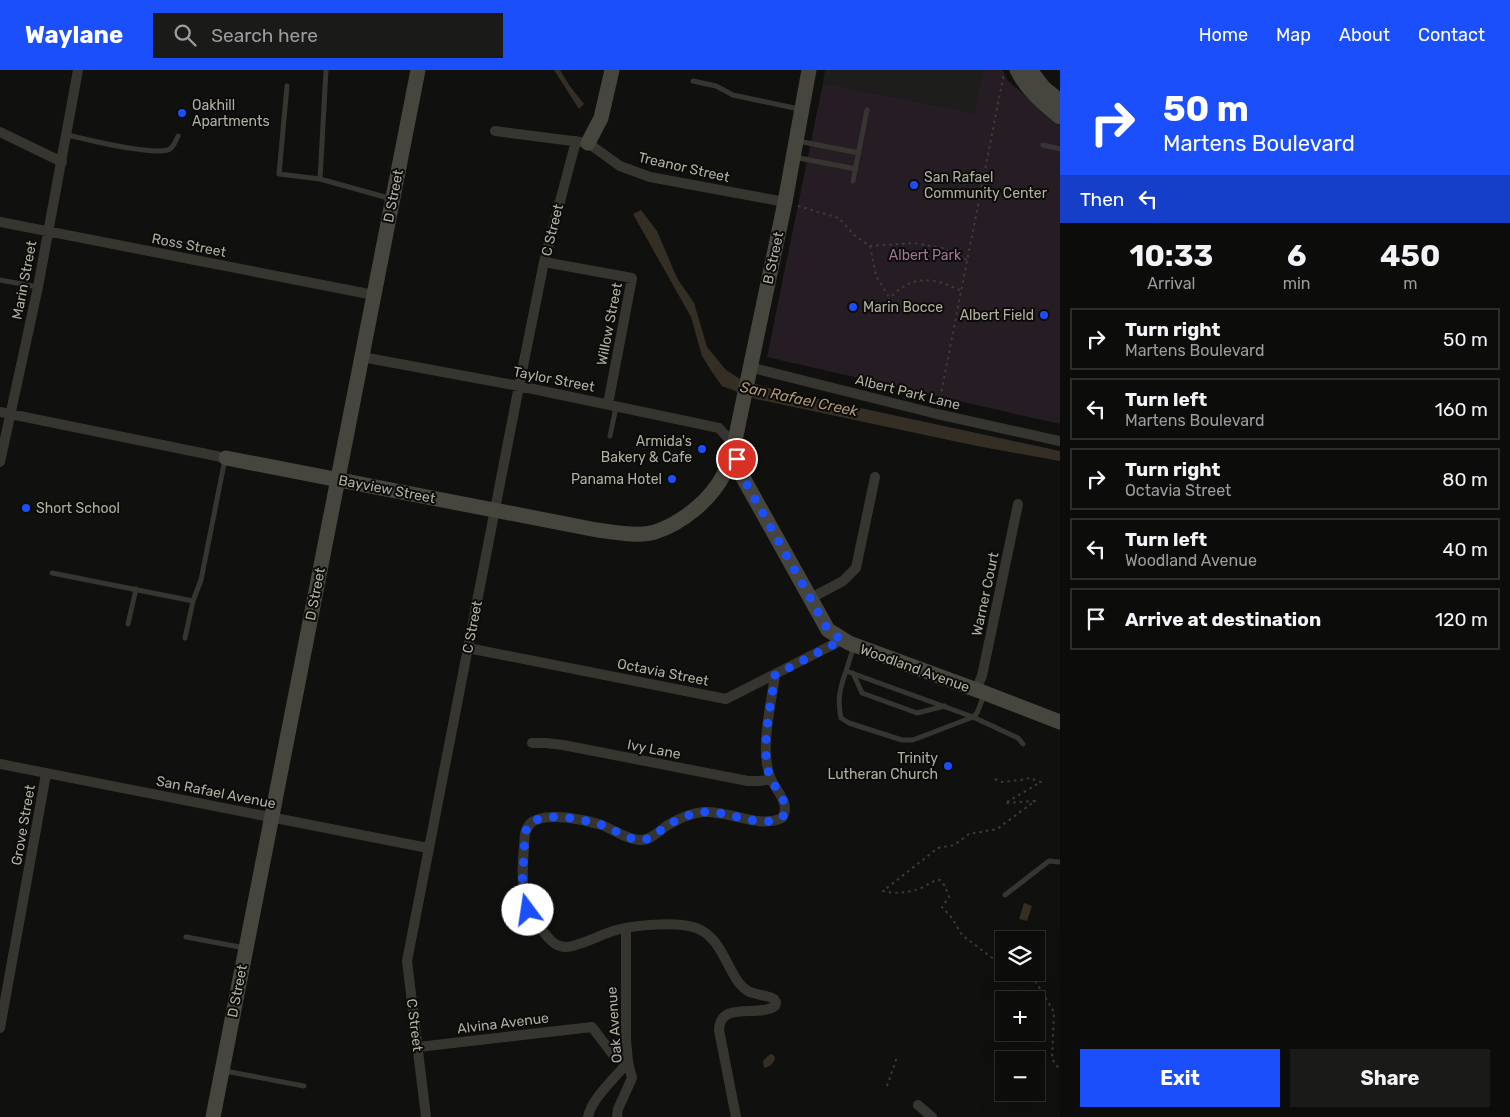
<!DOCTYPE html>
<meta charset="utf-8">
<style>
body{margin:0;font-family:Rubik,sans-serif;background:#1a1b19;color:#f1f3f6;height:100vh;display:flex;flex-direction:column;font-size:19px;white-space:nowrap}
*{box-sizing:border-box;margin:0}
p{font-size:16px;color:#9a9c9d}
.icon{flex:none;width:28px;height:28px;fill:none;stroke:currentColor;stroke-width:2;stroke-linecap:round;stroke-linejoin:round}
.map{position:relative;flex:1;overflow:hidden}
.sheet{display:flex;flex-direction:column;background:#0c0d0b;width:450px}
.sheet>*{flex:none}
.hud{background:#1c4ffc;color:#fff;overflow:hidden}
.tools{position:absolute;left:995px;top:861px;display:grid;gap:10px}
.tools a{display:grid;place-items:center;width:50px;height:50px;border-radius:0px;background:#0c0d0b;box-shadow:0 5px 20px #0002,0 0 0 1px #2c2d2c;font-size:25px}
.pin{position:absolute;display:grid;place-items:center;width:42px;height:42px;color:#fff;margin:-21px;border:2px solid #fff;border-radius:50%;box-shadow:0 1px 5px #0007}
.me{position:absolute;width:55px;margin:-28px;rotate:346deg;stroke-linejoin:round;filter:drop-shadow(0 0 4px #0008)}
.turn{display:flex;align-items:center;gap:18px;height:105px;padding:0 20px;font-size:22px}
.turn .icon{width:65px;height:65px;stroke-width:2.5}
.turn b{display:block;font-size:35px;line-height:42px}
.then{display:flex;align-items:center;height:48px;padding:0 20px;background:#0003;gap:10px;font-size:19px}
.eta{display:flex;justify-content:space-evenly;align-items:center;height:85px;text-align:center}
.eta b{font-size:30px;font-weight:700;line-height:35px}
.action{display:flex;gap:10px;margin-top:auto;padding:10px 20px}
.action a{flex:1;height:58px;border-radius:0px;background:#1c4ffc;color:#fff;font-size:20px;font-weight:700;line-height:58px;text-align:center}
.action a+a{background:#1a1b19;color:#f1f3f6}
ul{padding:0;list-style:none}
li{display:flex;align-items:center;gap:15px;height:62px;margin:0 10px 8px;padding:0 10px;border:2px solid #2c2d2c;border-radius:0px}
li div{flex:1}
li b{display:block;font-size:19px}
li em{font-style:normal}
header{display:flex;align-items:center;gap:30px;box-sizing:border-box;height:70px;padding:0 25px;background:#1c4ffc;color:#fff}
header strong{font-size:24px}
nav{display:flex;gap:28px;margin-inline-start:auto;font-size:18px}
.search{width:350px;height:45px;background:#1a1b19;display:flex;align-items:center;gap:12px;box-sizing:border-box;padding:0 18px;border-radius:0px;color:#9a9c9d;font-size:19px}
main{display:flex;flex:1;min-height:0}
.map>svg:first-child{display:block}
.built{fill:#1d1e1b}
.green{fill:#261d24}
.water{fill:#342e25}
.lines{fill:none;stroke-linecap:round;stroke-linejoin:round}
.path{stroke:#3d3c36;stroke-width:2;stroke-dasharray:2.5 4;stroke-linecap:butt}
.lane{stroke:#363530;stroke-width:5}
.street{stroke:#363530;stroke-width:10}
.secondary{stroke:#46453e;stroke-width:15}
.route{stroke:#1c4ffc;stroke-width:9;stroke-dasharray:0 16.2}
.poi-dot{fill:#1c4ffc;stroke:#0b0b0a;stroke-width:2}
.labels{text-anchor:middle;stroke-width:4;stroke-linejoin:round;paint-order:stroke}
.poi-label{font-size:14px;fill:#b2af9f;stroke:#0b0b0a;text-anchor:start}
.street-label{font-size:14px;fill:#b2af9f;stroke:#0b0b0a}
.park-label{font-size:14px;fill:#9f7598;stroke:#0b0b0a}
.water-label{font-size:15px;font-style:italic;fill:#b19673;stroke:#0b0b0a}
</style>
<header>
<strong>Waylane</strong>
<div class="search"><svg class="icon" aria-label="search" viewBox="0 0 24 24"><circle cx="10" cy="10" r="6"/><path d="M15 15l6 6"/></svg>Search here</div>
<nav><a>Home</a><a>Map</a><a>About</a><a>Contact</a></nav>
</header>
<main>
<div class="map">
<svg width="1060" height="1047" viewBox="0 0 1060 1047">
<rect width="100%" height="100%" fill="#10110f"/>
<!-- built -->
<path class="built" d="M825,0H983L974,43L823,13Z"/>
<!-- green -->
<path class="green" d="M983,0H1003L1007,10L1060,56V354L767,287L823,13L974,43Z"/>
<!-- water -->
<path class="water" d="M554,0H560L569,15L584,34L579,39Z
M641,140L657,161L677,208L694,233L707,277L726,300L742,310L772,319L1060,381V391L977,376L756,329L722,316L712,302L702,286L691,247L633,144Z
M1024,833L1032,836L1027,851L1019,849Z
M772,984L775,987C775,993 769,997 764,998L763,991L769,985Z"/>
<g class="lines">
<!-- path -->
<path class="path" d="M798,136L839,148L854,165L870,176L914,173L942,178L967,190
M870,176L876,206L889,227
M884,236C905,206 929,204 961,221
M939,334L1004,3
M995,709L1002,712L1021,710L1029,708L1041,712L1005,733L1035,731L997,759L969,764L954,775L938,778L883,821C897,824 909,823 921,818C928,815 933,810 940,810L945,816L949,827L942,837L952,848L962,865L1004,897
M1019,902L1033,907L1054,942L1052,989L1060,1000
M887,1016L897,987"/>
<!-- lane -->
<path class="lane" d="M326,0L320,109L392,129
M693,11L716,16L733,25L799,39
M287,16L279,104L320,109
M67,65C85,69 155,87 170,79C174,76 176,70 178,66
M798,71L859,83
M1043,75L1060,79
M794,87L856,99
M853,111L867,40
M0,210L38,217
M610,366L616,337
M52,503L193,531L201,510L225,389
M128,554L136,519
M185,568L193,531
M854,576L846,601L973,647L977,643L984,625
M846,601C840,618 837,630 841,648L849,653L902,670H913L973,647L1018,668L1023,674
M853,603L862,623L917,643L945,636
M1005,825L1049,791L1060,792
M186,867L245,878
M225,1001L304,1016"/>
<!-- street -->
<path class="street" d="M495,61L588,73L620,96L650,107L785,132
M0,62L62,92
M0,152L374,225
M544,192L632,208L608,334
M362,287L519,316L719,358L734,375
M749,297L937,344L1060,371
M0,342L226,388
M0,392L38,217L78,0
M811,528L843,511L856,498L875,407
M468,578L726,629L842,570
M976,619L982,606L1018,434
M532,673H546L563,675L748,711H760L771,709
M0,694L428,778
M0,958L46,704
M418,977L592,957L614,986L628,992C616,1007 591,1029 588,1047
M918,1035L932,1047
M426,1047L407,891L519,316L544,192L576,71
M617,1047L618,1039L632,1008L628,992L626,969V858
M736,1047L719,960C720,930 759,948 775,936L776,932L774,929C766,925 756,925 748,921C728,910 725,868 696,858C677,851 632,855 613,861C600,865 580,876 566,877C556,877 551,871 545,864C517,830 522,804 525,763C527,758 529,753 534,751C550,742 586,750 602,755C614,760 628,770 641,770C651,770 660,760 668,755C678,749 691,743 703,742C729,740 758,759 782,748C791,734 777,722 771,709C759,682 771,635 775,605"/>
<!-- secondary -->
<path class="secondary" d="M1017,0C1027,20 1043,33 1060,47
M1030,0L1044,18L1060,31
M588,73L601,48L612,0
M734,375L741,404L828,560L849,573L985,623L1060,652
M226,388L597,460C614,462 638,467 655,462C682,453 711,430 724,404C728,394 730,384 734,375L785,132L809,0
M213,1047L418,0"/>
</g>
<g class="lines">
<!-- route -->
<path class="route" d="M528,840L522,818L525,763C527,758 529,753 534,751C550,742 586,750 602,755C614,759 628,770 641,770C651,770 660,760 668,755C678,749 691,743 703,742C729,740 758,759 782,748C791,734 777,722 771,709C759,682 771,635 775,605L842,570L828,560L741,404L737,389"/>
</g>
<!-- markers -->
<g class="poi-dot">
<circle cx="182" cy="43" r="5"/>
<circle cx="914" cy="115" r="5"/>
<circle cx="853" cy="237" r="5"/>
<circle cx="1044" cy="245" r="5"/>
<circle cx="702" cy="379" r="5"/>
<circle cx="672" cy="409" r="5"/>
<circle cx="26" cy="438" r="5"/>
<circle cx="948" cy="696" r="5"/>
</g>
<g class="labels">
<!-- poi labels -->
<g class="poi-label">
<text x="192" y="40">Oakhill<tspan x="192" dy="16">Apartments</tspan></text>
<text x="924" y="112">San Rafael<tspan x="924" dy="16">Community Center</tspan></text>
<text x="863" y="242">Marin Bocce</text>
<text x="1034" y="250" text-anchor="end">Albert Field</text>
<text x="692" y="376" text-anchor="end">Armida's<tspan x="692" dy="16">Bakery &amp; Cafe</tspan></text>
<text x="662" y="414" text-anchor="end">Panama Hotel</text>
<text x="36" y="443">Short School</text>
<text x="938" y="693" text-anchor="end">Trinity<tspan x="938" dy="16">Lutheran Church</tspan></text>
</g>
<!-- street labels -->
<g class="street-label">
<text transform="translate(684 97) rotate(13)" y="5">Treanor Street</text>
<text transform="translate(393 126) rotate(-79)" y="5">D Street</text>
<text transform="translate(552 160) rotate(-76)" y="5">C Street</text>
<text transform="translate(189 175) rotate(11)" y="5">Ross Street</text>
<text transform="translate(773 188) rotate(-78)" y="5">B Street</text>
<text transform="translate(24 210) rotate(-79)" y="5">Marin Street</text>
<text transform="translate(609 254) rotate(-79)" y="5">Willow Street</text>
<text transform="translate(554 309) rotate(11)" y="5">Taylor Street</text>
<text transform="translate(908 322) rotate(14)" y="5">Albert Park Lane</text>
<text transform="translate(387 419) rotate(11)" y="5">Bayview Street</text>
<text transform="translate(315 524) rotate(-79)" y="5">D Street</text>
<text transform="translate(985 524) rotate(-78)" y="5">Warner Court</text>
<text transform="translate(472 557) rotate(-79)" y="5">C Street</text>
<text transform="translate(915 598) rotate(20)" y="5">Woodland Avenue</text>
<text transform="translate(663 602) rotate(11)" y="5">Octavia Street</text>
<text transform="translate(654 679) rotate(11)" y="5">Ivy Lane</text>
<text transform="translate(216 722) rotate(11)" y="5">San Rafael Avenue</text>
<text transform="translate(23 755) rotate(-80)" y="5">Grove Street</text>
<text transform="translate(237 921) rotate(-79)" y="5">D Street</text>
<text transform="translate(503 953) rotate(-7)" y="5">Alvina Avenue</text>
<text transform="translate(415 955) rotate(83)" y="5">C Street</text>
<text transform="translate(614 955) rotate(-94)" y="5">Oak Avenue</text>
</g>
<!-- park labels -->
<g class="park-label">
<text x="925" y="190">Albert Park</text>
</g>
<!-- water labels -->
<g class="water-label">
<text transform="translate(799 329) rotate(12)" y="5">San Rafael Creek</text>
</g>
</g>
</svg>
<div class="tools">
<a><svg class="icon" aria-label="layers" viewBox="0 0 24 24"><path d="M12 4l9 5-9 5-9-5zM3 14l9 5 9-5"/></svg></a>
<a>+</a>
<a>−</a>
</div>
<div class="pin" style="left:737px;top:389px;background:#d93025"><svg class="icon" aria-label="arrive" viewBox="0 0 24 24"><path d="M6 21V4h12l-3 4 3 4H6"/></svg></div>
<svg class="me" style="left:528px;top:840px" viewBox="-20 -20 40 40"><circle r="19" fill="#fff"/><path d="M0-13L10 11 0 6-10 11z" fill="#1c4ffc"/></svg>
</div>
<section class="sheet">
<div class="hud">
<div class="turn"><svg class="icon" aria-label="right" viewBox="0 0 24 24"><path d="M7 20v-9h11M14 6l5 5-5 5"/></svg><div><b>50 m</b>Martens Boulevard</div></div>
<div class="then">Then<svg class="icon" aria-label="left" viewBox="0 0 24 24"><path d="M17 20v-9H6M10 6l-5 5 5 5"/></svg></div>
</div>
<div class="eta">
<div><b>10:33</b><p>Arrival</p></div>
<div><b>6</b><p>min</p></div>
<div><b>450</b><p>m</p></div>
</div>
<ul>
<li><svg class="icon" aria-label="right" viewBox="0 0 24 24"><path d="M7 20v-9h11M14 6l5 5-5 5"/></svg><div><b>Turn right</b><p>Martens Boulevard</p></div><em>50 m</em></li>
<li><svg class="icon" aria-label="left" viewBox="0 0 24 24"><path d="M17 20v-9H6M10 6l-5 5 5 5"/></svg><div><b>Turn left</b><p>Martens Boulevard</p></div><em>160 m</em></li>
<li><svg class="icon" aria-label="right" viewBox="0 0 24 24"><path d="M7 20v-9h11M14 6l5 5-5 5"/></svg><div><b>Turn right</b><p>Octavia Street</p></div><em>80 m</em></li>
<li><svg class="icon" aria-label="left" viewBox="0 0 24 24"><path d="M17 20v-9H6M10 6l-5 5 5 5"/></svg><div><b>Turn left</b><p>Woodland Avenue</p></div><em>40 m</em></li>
<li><svg class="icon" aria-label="arrive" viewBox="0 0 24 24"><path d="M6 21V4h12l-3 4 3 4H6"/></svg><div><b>Arrive at destination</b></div><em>120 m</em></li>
</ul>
<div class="action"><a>Exit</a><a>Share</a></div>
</section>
</main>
